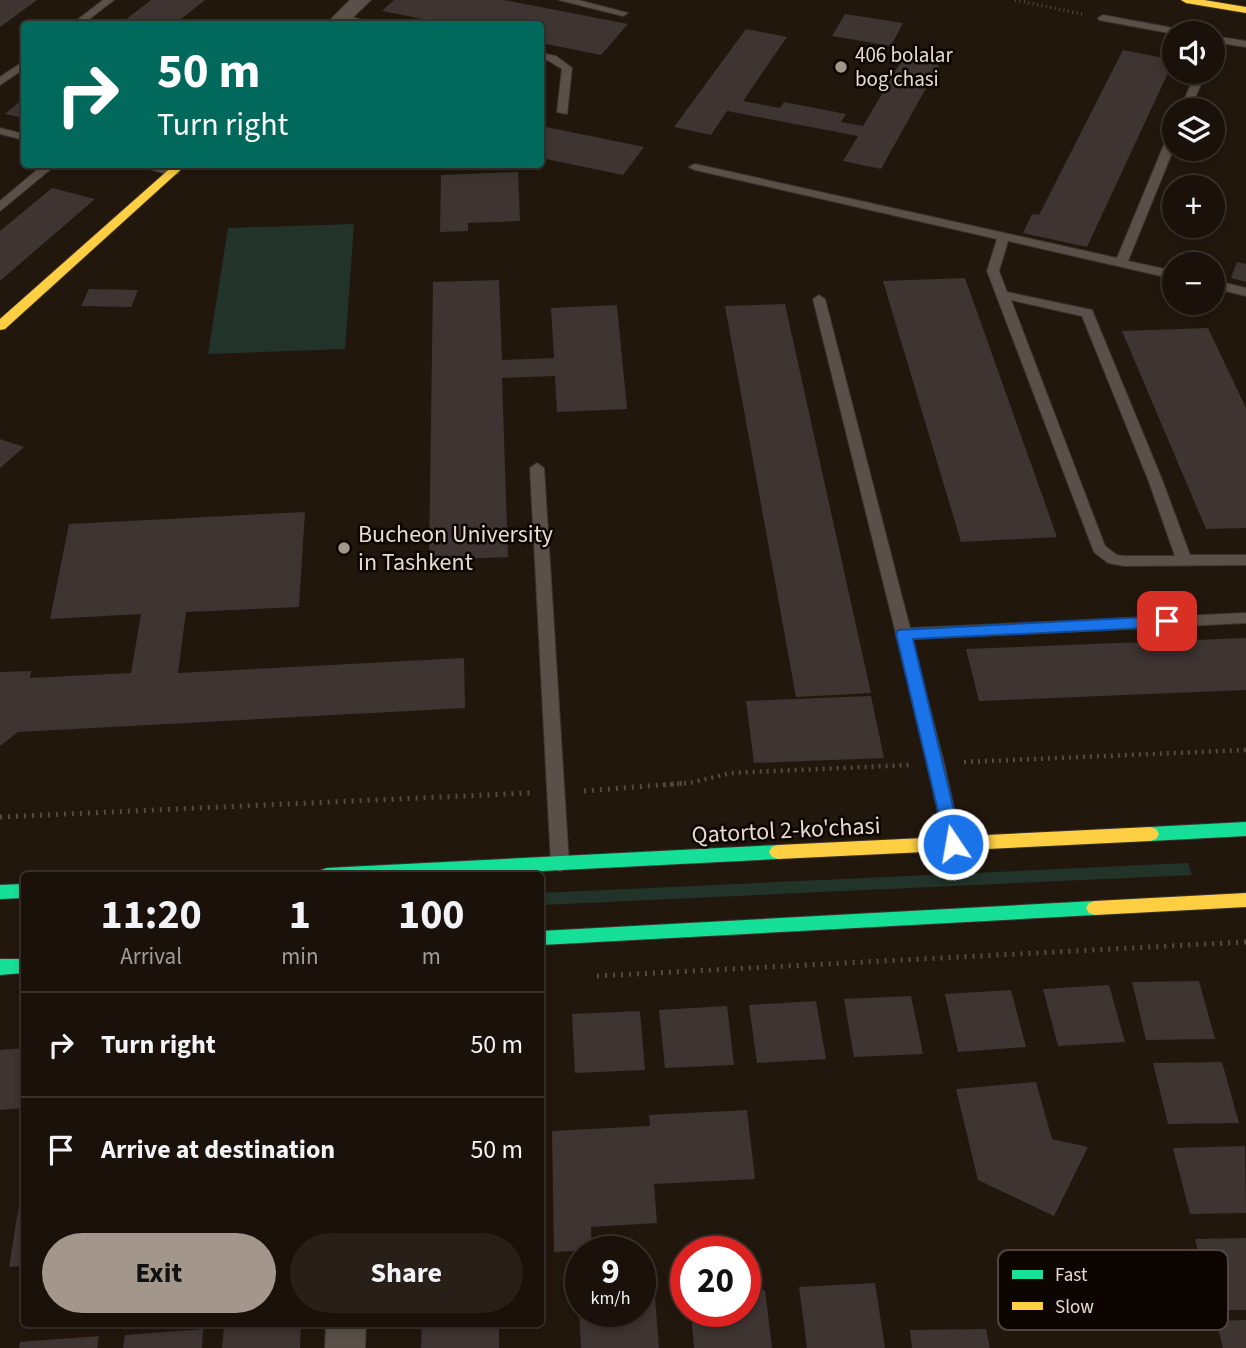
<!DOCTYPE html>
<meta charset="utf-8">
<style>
body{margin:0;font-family:"Source Sans 3",sans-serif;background:#271f18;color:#f1f3f6;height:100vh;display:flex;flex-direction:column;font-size:26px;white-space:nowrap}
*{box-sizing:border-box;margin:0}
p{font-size:23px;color:#9f9d9c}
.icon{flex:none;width:38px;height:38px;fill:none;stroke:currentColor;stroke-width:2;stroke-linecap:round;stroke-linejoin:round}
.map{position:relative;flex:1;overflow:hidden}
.side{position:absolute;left:21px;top:872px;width:523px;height:455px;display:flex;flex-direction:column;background:#1a110a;border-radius:7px;box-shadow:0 4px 10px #0003,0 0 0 2px #38312b}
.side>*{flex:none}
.hud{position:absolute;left:21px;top:21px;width:523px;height:147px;border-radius:7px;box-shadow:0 4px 10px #0003,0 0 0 2px #38312b;background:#00695c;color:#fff;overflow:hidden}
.tools{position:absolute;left:1162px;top:21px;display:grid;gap:14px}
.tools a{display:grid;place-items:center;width:63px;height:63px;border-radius:50%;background:#1a110a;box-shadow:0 4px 10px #0003,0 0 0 2px #38312b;font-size:35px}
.speed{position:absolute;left:565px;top:1236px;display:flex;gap:14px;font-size:35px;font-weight:700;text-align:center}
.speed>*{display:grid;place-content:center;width:91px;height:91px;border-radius:50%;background:#1a110a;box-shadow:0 4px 10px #0003,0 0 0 2px #38312b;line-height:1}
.speed small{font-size:18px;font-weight:400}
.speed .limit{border:10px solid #d22;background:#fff;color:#111}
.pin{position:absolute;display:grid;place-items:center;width:60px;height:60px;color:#fff;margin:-30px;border-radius:14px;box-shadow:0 4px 10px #0006}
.me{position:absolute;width:77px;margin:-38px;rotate:348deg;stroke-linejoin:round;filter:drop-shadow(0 0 5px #0008)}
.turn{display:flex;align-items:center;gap:24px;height:147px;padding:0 21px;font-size:32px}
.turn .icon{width:91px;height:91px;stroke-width:2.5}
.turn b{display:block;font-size:49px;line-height:60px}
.eta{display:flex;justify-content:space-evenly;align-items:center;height:119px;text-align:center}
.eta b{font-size:42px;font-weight:700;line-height:49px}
.button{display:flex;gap:14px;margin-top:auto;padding:14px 21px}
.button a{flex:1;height:80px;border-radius:42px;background:#a3968a;color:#111;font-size:28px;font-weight:700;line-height:80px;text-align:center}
.button a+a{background:#271f18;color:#f1f3f6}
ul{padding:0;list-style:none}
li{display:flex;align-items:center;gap:21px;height:105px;padding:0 21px;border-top:2px solid #38312b}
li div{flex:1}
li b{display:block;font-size:26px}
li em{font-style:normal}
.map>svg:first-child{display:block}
.green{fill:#223429}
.building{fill:#3e3432}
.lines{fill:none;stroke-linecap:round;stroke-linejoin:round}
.lane-casing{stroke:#3c332c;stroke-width:2}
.street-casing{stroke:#3c332c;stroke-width:2}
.fast-casing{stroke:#3c332c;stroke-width:2}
.slow-casing{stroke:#3c332c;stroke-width:2}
.path-far2{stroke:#534b43;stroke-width:3.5;stroke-dasharray:1 3.5;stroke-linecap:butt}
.path-far1{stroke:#534b43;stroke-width:4.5;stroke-dasharray:2 5;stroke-linecap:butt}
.path{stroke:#534b43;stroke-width:5;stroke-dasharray:2 6;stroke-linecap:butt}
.lane{fill:#5a5049;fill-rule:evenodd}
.street{fill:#5a5049;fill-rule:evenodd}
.fast{fill:#16e098;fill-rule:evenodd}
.slow{fill:#ffcf43;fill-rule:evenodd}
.route{fill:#1a73e8;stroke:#114b97;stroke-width:2}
.poi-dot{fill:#a3968a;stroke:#0d0501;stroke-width:2.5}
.labels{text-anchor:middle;stroke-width:5;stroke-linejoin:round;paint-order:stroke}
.far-poi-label{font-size:21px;fill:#e8dace;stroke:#0d0501;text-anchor:start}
.poi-label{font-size:24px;fill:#e8dace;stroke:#0d0501;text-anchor:start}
.street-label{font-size:24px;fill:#e8dace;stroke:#0d0501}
.key{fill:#0d0501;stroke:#4f453e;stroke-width:2}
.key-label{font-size:19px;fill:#e8dace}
</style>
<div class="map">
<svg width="1246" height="1348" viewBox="0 0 1246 1348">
<rect width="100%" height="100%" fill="#22170d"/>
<!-- green -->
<path class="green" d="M354,224L345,349L208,354L228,228Z
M1188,863L1192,875L541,905V893Z"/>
<!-- building -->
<path class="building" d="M0,0H37L0,27Z
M151,0H205L175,24H120Z
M394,0H504L628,24L601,55L541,43V24H448L382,11Z
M845,14L903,23L891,46L832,36Z
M746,29L787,37L743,101L780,108L784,102L846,114L841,122L863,126L903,58L939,65L881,169L843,161L858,136L727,111L711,135L674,127Z
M1123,50L1174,60L1087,247L1023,233L1032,214L1039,215Z
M24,98V118L5,114Z
M541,126L644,147L623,175L541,158Z
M518,172L520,221L468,223V231L440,232L441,175Z
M52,188L95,199L0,281V231Z
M1237,262L1246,264V282L1231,278Z
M965,278L1057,537L961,542L883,281Z
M499,280L502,360L554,358L551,308L617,305L627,409L557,412L555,376L502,378L508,557L429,560L433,282Z
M89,289L138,290L131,307L81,306Z
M785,304L871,693L796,697L725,306Z
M1208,328L1246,408V528L1206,529L1122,331Z
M0,439L24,447L0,468Z
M305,512L299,607L186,612L178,673L464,658L465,708L18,732L0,746V672L31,671L30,678L131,673L141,614L50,619L69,524Z
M1246,638V690L979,701L966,649Z
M871,696L884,758L754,763L746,701Z
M1199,981L1215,1039L1146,1040L1132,982Z
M1109,985L1125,1042L1058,1046L1043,989Z
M1011,990L1026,1047L958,1052L945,994Z
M911,996L923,1054L854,1057L844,999Z
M816,1001L826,1059L757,1063L749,1005Z
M727,1006L734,1065L665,1068L659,1010Z
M640,1011L645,1070L575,1073L572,1014Z
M24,1048V1108L0,1110V1050Z
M1222,1062L1239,1123L1168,1124L1153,1063Z
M1036,1082L1052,1139L1088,1147L1054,1216L978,1180L956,1089Z
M747,1110L755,1179L654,1184L657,1223L591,1227L592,1250L554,1252L552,1131L650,1126L649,1115Z
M1245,1146L1246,1213L1190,1214L1173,1148Z
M23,1179L24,1266L9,1267Z
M1246,1238V1310H1213L1195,1239Z
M875,1283L885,1348H807L799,1287Z
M765,1290L772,1348H694L691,1311H746V1291Z
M640,1297H655L659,1348H581L579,1311H640Z
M1246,1320V1348H1223L1216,1321Z
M301,1323L300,1348H222L224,1328Z
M422,1323H499V1348H421Z
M203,1329L202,1348H123L125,1335Z
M986,1329L990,1348H912L910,1330Z
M99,1336L97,1348H19L20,1342Z"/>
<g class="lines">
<defs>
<path id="lane" d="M103,0H114L83,24H72Z
M559,0H578L628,13L623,16Z
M342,15L380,24H361L338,20V16Z
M1103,15L1184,30L1189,33L1174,34L1099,20L1098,18Z
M1213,36L1246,41V47L1213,42Z
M541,53L556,56L572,68L567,114L557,112L562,69L549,61L541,59Z
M24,61V69L0,85V77Z
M1196,72H1206L1190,110H1180Z
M0,128L24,134V140L0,134Z
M1174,132V148L1128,261L1174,271V279L1008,241L999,271L1007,292L1092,310L1163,482L1190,555H1246V565L1124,566L1108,563L1094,552L987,271L997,239L695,170L689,167L695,164L1117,258L1168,135ZM1011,300L1082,316L1149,482L1175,556H1124L1117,555L1105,546Z
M44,164H57L0,211V201Z
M133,164H154L179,173L173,176Z
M1213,280L1246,288V296L1213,288Z
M819,295L825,299L910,628L1246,613V623L912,639L944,763L962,844L959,849L953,851L947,849L944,844L928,763L813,299Z
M537,463L544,468L569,864L566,869L560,871L554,869L551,864L530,468Z"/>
<path id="street" d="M350,0H371L346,24H326Z
M326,1323H366L365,1348H325Z"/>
<path id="fast" d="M1246,822V836L1150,841L1144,839L1141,834L1144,829L1150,827Z
M778,845L784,847L787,852L784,857L778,859L462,875H318L321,870L327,868Z
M24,884V898L0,899V885Z
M1095,901L1101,903L1104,908L1101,913L1095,915L541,945V931Z
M0,959H24V973L0,975Z"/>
<path id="slow" d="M1181,0H1204L1246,7V13L1186,3Z
M175,164H187L5,329L0,330V319Z
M1150,827L1156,829L1159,834L1156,839L1150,841L778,859L772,857L769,852L772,847L778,845Z
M1246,893V907L1095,915L1089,913L1086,908L1089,903L1095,901Z"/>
</defs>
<!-- lane casing -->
<use href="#lane" class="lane-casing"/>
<!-- street casing -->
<use href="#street" class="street-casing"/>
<!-- fast casing -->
<use href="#fast" class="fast-casing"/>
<!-- slow casing -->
<use href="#slow" class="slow-casing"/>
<!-- path-far2 -->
<path class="path-far2" d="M1015,0L1082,14"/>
<!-- path-far1 -->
<path class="path-far1" d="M964,762L1246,750
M663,785L690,783L731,773L909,765"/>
<!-- path -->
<path class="path" d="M584,791L686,783
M0,817L530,793
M597,976L1246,942"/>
<!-- lane -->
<use href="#lane" class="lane"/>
<!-- street -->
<use href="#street" class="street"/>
<!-- fast -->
<use href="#fast" class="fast"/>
<!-- slow -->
<use href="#slow" class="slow"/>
</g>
<!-- route -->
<path class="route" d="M1167,616L1175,621L1167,627L913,639L962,844L959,849H947L896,634L898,630Z"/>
<!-- markers -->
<g class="poi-dot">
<circle cx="841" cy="67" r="7"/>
<circle cx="344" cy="548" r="7"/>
</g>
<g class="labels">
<!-- far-poi labels -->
<g class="far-poi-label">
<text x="855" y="62">406 bolalar<tspan x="855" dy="24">bog'chasi</tspan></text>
</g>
<!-- poi labels -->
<g class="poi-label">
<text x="358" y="542">Bucheon University<tspan x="358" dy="28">in Tashkent</tspan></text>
</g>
<!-- street labels -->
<g class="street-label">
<text transform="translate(786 830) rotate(-3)" y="8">Qatortol 2-ko'chasi</text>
</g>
</g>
<!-- legend -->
<rect x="998" y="1250" width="230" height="80" rx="10" class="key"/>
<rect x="1012" y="1270" width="31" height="9" fill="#16e098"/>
<rect x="1012" y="1302" width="31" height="8" fill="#ffcf43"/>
<g class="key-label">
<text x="1055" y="1281">Fast</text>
<text x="1055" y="1313">Slow</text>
</g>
</svg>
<div class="tools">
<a><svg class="icon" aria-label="sound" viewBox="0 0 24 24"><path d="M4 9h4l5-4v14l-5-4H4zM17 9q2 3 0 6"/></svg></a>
<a><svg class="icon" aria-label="layers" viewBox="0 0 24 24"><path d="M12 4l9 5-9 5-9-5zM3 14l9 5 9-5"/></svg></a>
<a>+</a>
<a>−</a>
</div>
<div class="speed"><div>9<small>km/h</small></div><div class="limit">20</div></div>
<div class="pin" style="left:1167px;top:621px;background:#d93025"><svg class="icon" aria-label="arrive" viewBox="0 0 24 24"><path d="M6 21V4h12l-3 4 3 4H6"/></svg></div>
<svg class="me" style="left:953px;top:844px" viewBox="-20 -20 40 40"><circle r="17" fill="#1a73e8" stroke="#fff" stroke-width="3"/><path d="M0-11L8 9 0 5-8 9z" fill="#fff"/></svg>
<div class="hud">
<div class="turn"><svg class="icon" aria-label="right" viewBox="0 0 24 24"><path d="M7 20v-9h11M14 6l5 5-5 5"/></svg><div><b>50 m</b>Turn right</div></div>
</div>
<section class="side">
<div class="eta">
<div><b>11:20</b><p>Arrival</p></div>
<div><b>1</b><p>min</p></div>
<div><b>100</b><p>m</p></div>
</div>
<ul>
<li><svg class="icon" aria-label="right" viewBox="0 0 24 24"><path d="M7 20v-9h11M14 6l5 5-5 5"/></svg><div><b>Turn right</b></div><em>50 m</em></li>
<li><svg class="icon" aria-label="arrive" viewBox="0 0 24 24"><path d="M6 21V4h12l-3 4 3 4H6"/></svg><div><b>Arrive at destination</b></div><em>50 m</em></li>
</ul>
<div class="button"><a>Exit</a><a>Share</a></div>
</section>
</div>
